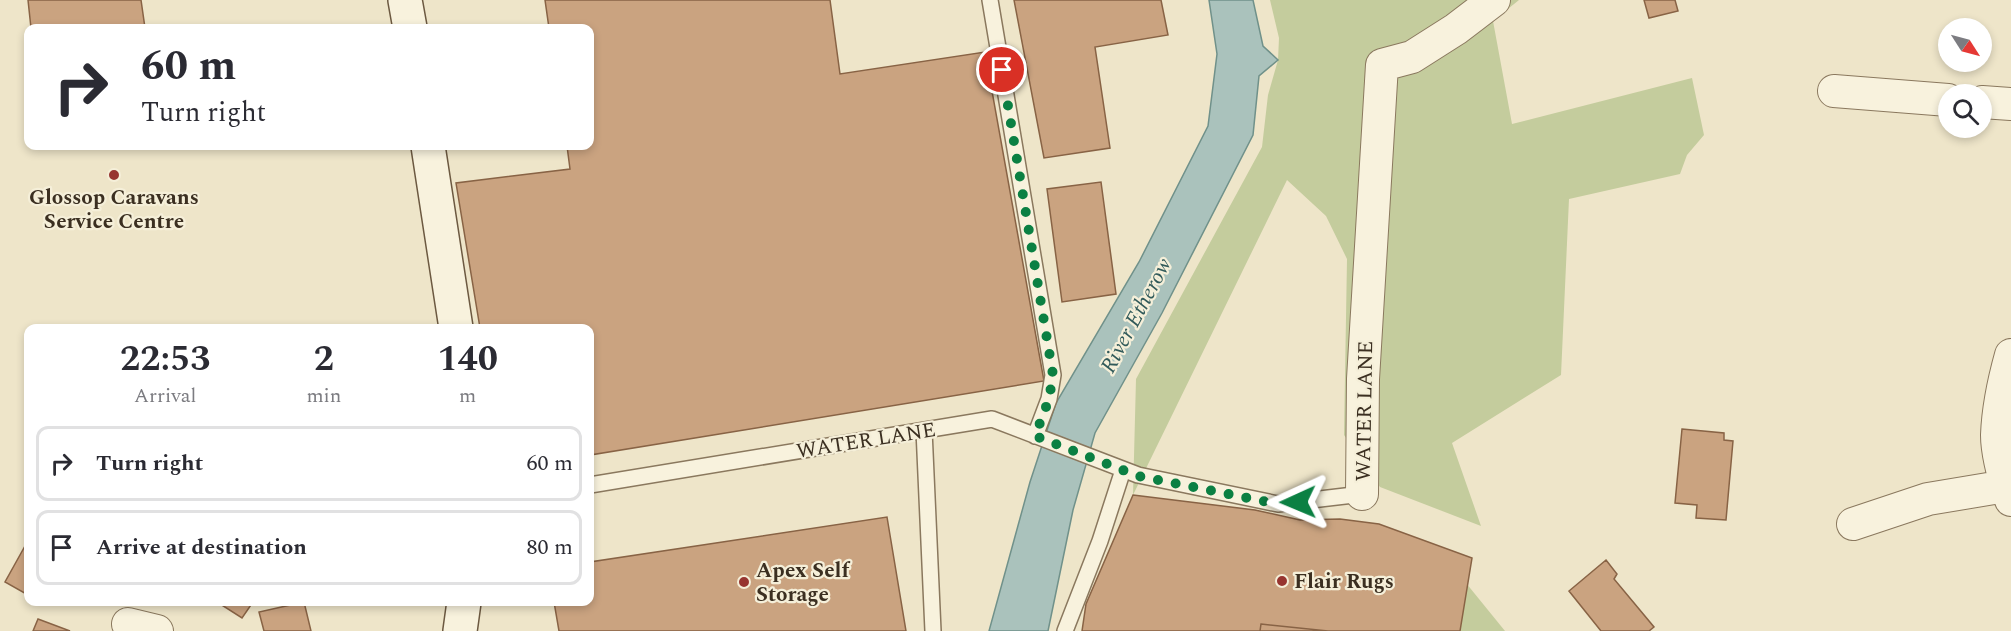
<!DOCTYPE html>
<style>
body{margin:0;font-family:Spectral,serif;background:#f7f7f7;color:#2b2b33;height:100vh;display:flex;flex-direction:column;font-size:22px;white-space:nowrap}
*{box-sizing:border-box;margin:0}
p{font-size:20px;color:#7c7c81}
.icon{flex:none;width:33px;height:33px;fill:none;stroke:currentColor;stroke-width:2;stroke-linecap:round;stroke-linejoin:round}
.map{position:relative;flex:1;overflow:hidden}
.panel{position:absolute;left:24px;top:324px;width:570px;height:282px;display:flex;flex-direction:column;background:#fff;border-radius:12px;box-shadow:0 3px 9px #0003}
.panel>*{flex:none}
.hud{position:absolute;left:24px;top:24px;width:570px;height:126px;border-radius:12px;box-shadow:0 3px 9px #0003;background:#fff;color:#2b2b33;overflow:hidden}
.needle{width:39px;rotate:126deg}
.tools{position:absolute;left:1938px;top:18px;display:grid;gap:12px}
.tools a{display:grid;place-items:center;width:54px;height:54px;border-radius:50%;background:#fff;box-shadow:0 3px 9px #0003;font-size:30px}
.pin{position:absolute;display:grid;place-items:center;width:51px;height:51px;color:#fff;margin:-26px;border:3px solid #fff;border-radius:50%;box-shadow:0 2px 6px #0007}
.me{position:absolute;width:66px;margin:-33px;rotate:269deg;stroke-linejoin:round;filter:drop-shadow(0 0 4px #0008)}
.turn{display:flex;align-items:center;gap:21px;height:126px;padding:0 18px;font-size:27px}
.turn .icon{width:78px;height:78px;stroke-width:2.5}
.turn b{display:block;font-size:42px;line-height:51px}
.eta{display:flex;justify-content:space-evenly;align-items:center;height:102px;text-align:center}
.eta b{font-size:36px;font-weight:700;line-height:42px}
ul{padding:0;list-style:none}
li{display:flex;align-items:center;gap:18px;height:75px;margin:0 12px 9px;padding:0 6px;border:3px solid #e1e1e2;border-radius:12px}
li div{flex:1}
li b{display:block;font-size:22px}
li em{font-style:normal}
.map>svg:first-child{display:block}
.green{fill:#c4cc9d}
.water{fill:#aac2bc;stroke:#70918a;stroke-width:1.5}
.building{fill:#caa380;stroke:#886345;stroke-width:1.5}
.lines{fill:none;stroke-linecap:round;stroke-linejoin:round}
.lane-casing{stroke:#8a785e;stroke-width:18}
.street-casing{stroke:#8a785e;stroke-width:34}
.secondary-casing{stroke:#6c5941;stroke-width:36}
.lane{stroke:#f8f2dd;stroke-width:15}
.street{stroke:#f8f2dd;stroke-width:32}
.secondary{stroke:#f8f2dd;stroke-width:33}
.route{stroke:#0b8043;stroke-width:10;stroke-dasharray:0 18}
.poi-dot{fill:#973530;stroke:#f5efd9;stroke-width:2}
.labels{text-anchor:middle;stroke-width:4.5;stroke-linejoin:round;paint-order:stroke}
.poi-label{font-size:21px;font-weight:bold;fill:#3b2f21;stroke:#f5efd9;text-anchor:start}
.street-label{font-size:21px;fill:#3b2f21;stroke:#f5efd9}
.water-label{font-size:22px;font-style:italic;fill:#315a5a;stroke:#f5efd9}
</style>
<div class="map">
<svg width="2011" height="631" viewBox="0 0 2011 631">
<rect width="100%" height="100%" fill="#eee5c9"/>
<!-- green -->
<path class="green" d="M1270,0H1519L1493,21L1512,124L1692,78L1704,135L1687,155L1680,174L1569,199L1561,375L1452,443L1481,526L1380,487L1344,435L1347,259L1326,216L1287,180L1133,495L1136,379L1262,147L1268,95L1278,60L1279,38Z
M1466,583L1505,631H1458Z"/>
<!-- water -->
<path class="water" d="M1209,0H1253L1263,46L1278,60L1259,76L1253,135L1162,313L1095,433L1073,510L1048,631H989L1030,482L1056,403L1139,262L1208,126L1217,54Z"/>
<!-- building -->
<path class="building" d="M28,0H141L145,28H31Z
M545,0H830L840,74L985,52L1044,381L590,455V328H480L456,183L570,169L567,146H590V28H549Z
M1014,0H1161L1168,35L1095,47L1110,148L1044,158Z
M1644,0H1675L1678,11L1649,18Z
M1101,182L1116,294L1062,302L1047,189Z
M1682,429L1724,433V440L1733,441L1726,520L1696,518L1697,505L1675,503Z
M1133,495L1255,510L1300,520L1340,519L1379,524L1472,558L1460,631H1082L1086,604Z
M887,517L906,631H559L554,602H590V562Z
M25,546L28,548V595L5,582Z
M1606,560L1617,574L1614,579L1654,627L1649,631H1601L1569,591Z
M217,602H253L242,618Z
M304,602L311,631H264L259,612Z
M38,619L70,631H33Z
M1261,624L1328,631H1260Z"/>
<g class="lines">
<defs>
<path id="lane" d="M990,0L1053,375L1049,399L1035,436
M924,430L933,631
M590,485L992,419L1138,475L1278,504L1362,494
M1065,631L1100,541L1123,470"/>
<path id="street" d="M1834,91L1948,100
M1982,102L2011,104
M2011,355C2004,380 1998,408 1997,435C1997,453 2005,482 2011,500
M1362,494L1363,379L1382,65L1412,57L1456,29L1494,0
M1853,524L1928,499L2006,486
M128,624L157,631"/>
<path id="secondary" d="M405,0L410,28
M428,146L456,328
M460,631L464,602"/>
</defs>
<!-- lane casing -->
<use href="#lane" class="lane-casing"/>
<!-- street casing -->
<use href="#street" class="street-casing"/>
<!-- secondary casing -->
<use href="#secondary" class="secondary-casing"/>
<!-- lane -->
<use href="#lane" class="lane"/>
<!-- street -->
<use href="#street" class="street"/>
<!-- secondary -->
<use href="#secondary" class="secondary"/>
</g>
<g class="lines">
<!-- route -->
<path class="route" d="M1002,70L1053,375L1049,399L1035,436L1138,476L1278,504L1298,502"/>
</g>
<!-- markers -->
<g class="poi-dot">
<circle cx="114" cy="175" r="6"/>
<circle cx="1282" cy="581" r="6"/>
<circle cx="744" cy="582" r="6"/>
</g>
<g class="labels">
<!-- poi labels -->
<g class="poi-label">
<text x="114" y="204" text-anchor="middle">Glossop Caravans<tspan x="114" dy="24">Service Centre</tspan></text>
<text x="756" y="577">Apex Self<tspan x="756" dy="24">Storage</tspan></text>
<text x="1294" y="588">Flair Rugs</text>
</g>
<!-- street labels -->
<g class="street-label">
<text transform="translate(1364 411) rotate(-89)" y="7">WATER LANE</text>
<text transform="translate(866 440) rotate(-9)" y="7">WATER LANE</text>
</g>
<!-- water labels -->
<g class="water-label">
<text transform="translate(1135 315) rotate(-62)" y="8">River Etherow</text>
</g>
</g>
</svg>
<div class="tools">
<a><svg class="needle" viewBox="-14 -14 28 28"><path d="M0-13l5 13h-10z" fill="#e53935"/><path d="M0 13l5-13h-10z" fill="#7c7c81"/></svg></a>
<a><svg class="icon" aria-label="search" viewBox="0 0 24 24"><circle cx="10" cy="10" r="6"/><path d="M15 15l6 6"/></svg></a>
</div>
<div class="pin" style="left:1002px;top:70px;background:#d93025"><svg class="icon" aria-label="arrive" viewBox="0 0 24 24"><path d="M6 21V4h12l-3 4 3 4H6"/></svg></div>
<svg class="me" style="left:1298px;top:502px" viewBox="-20 -20 40 40"><path d="M0-17L14 15 0 8-14 15z" fill="#0b8043" stroke="#fff" stroke-width="4"/></svg>
<div class="hud">
<div class="turn"><svg class="icon" aria-label="right" viewBox="0 0 24 24"><path d="M7 20v-9h11M14 6l5 5-5 5"/></svg><div><b>60 m</b>Turn right</div></div>
</div>
<section class="panel">
<div class="eta">
<div><b>22:53</b><p>Arrival</p></div>
<div><b>2</b><p>min</p></div>
<div><b>140</b><p>m</p></div>
</div>
<ul>
<li><svg class="icon" aria-label="right" viewBox="0 0 24 24"><path d="M7 20v-9h11M14 6l5 5-5 5"/></svg><div><b>Turn right</b></div><em>60 m</em></li>
<li><svg class="icon" aria-label="arrive" viewBox="0 0 24 24"><path d="M6 21V4h12l-3 4 3 4H6"/></svg><div><b>Arrive at destination</b></div><em>80 m</em></li>
</ul>
</section>
</div>
